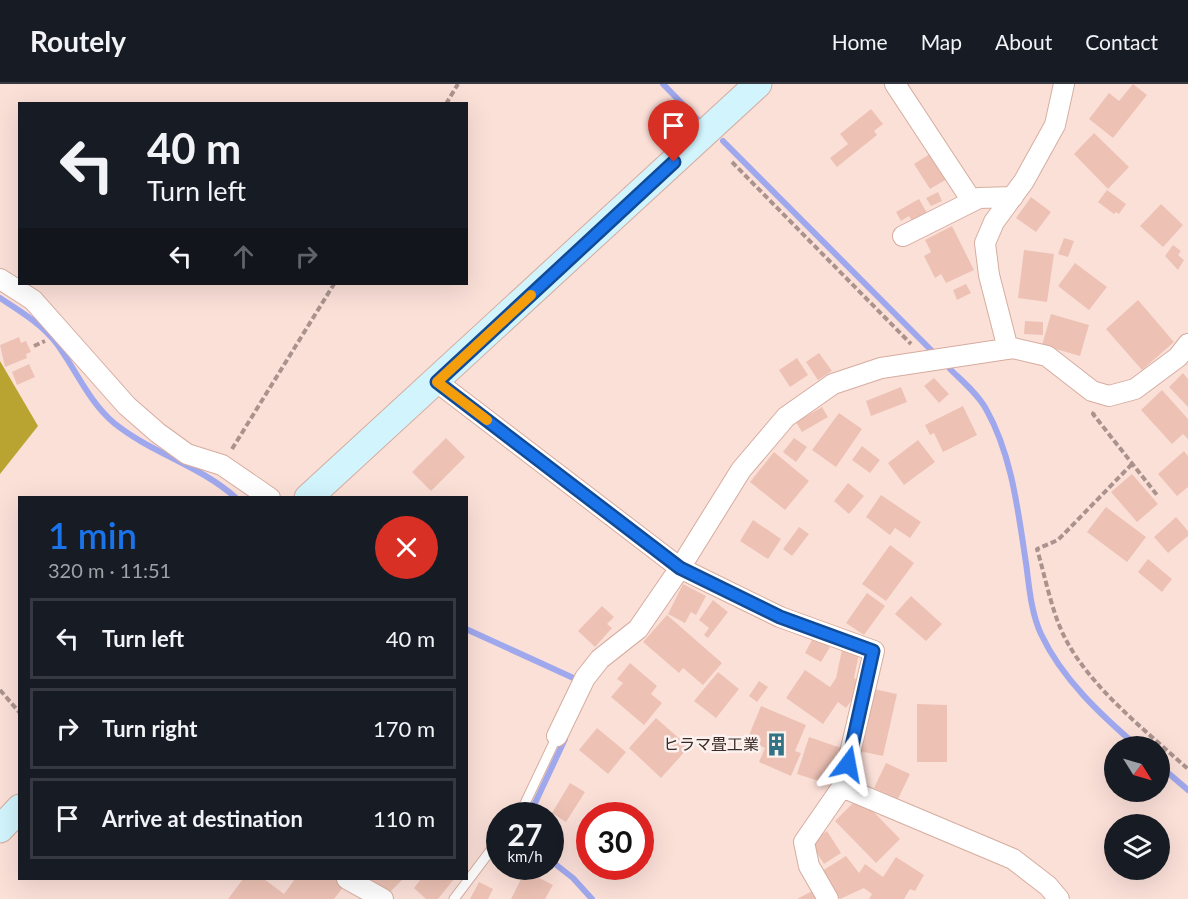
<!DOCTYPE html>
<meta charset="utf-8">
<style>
body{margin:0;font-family:Lato,"Noto Sans JP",sans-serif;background:#20242c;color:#f1f3f6;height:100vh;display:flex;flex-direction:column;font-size:22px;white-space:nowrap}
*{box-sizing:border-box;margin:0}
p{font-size:20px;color:#9ea1a6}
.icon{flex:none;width:33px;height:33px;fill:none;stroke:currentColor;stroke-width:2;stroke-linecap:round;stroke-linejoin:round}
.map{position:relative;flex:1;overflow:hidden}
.details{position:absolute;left:18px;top:412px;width:450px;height:384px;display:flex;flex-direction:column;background:#171b24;border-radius:0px;box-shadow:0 6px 24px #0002}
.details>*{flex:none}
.banner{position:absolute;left:18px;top:18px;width:450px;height:183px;border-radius:0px;box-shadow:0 6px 24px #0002;background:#171b24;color:#f1f3f6;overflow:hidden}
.needle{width:39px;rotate:127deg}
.fabs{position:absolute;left:1104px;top:652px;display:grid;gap:12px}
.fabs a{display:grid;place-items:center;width:66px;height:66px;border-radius:50%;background:#171b24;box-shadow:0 6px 24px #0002;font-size:30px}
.speed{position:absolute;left:486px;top:718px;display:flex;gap:12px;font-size:30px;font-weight:700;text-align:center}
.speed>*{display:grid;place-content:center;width:78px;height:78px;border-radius:50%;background:#171b24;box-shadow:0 6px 24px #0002;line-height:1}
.speed small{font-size:15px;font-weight:400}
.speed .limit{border:9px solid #d22;background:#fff;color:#111}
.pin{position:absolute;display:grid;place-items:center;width:51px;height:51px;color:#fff;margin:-62px -26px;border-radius:50% 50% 50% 0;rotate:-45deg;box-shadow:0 0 6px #0007}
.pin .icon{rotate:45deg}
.me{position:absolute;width:66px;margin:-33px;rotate:13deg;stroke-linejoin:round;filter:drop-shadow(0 0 4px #0008)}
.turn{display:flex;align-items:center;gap:21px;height:126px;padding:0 30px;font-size:27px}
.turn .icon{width:78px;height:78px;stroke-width:2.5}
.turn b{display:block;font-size:42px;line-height:51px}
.lanes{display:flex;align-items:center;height:57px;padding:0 30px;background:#0003;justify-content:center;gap:30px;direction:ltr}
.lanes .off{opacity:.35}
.round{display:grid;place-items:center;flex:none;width:63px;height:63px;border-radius:32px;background:#20242c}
.head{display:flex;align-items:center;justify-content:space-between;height:102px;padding:0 30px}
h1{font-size:36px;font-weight:600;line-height:45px;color:#1a73e8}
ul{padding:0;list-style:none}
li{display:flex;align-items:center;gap:18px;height:81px;margin:0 12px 9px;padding:0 18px;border:3px solid #363941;border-radius:0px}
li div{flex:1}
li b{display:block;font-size:22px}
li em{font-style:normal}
header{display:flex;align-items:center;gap:36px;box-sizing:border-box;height:84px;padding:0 30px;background:#171b24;border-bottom:2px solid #363941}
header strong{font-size:28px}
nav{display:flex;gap:33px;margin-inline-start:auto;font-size:21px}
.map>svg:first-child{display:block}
.forest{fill:#baa431}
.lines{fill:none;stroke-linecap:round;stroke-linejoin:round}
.stream{stroke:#a0a8ed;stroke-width:6}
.building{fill:#edc2b5}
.lane-casing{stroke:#d6ac9f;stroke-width:11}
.street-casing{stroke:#d6ac9f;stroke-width:22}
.secondary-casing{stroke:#d6ac9f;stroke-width:29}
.path{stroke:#aa938d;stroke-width:4;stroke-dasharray:6 3;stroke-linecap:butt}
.lane{stroke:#fff;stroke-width:9}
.street{stroke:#fff;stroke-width:20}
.secondary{stroke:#d1f4fd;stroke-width:27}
.route-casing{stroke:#114b97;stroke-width:15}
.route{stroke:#1a73e8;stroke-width:10}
.slow{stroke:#f59e0b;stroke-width:10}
.labels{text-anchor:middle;stroke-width:5;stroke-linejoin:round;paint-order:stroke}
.poi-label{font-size:16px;fill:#3b2a25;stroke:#fbf2ef;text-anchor:end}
</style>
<header>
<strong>Routely</strong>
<nav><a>Home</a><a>Map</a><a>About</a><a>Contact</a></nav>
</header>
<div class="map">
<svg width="1188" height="815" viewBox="0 0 1188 815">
<rect width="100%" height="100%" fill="#fbe0d8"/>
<!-- forest -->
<path class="forest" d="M0,277L38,342L0,390Z"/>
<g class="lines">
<!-- stream -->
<path class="stream" d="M663,0L698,36
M723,57L934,269
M0,214C20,227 42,240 57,260C76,286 89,318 114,339C151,369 201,382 236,414
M950,285C962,297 978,310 986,325C1012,371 1018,427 1026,479C1029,501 1031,529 1041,550C1062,595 1101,631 1138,663
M466,545L580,597
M1160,682L1188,706
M529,732L565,655
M550,776L573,794L592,815"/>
</g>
<!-- building -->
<path class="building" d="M1133,0L1147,11L1113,54L1089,35L1109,9L1119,17Z
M871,25L883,40L874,47L877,51L837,83L830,74L848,60L840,50Z
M1094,49L1129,83L1108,105L1074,70Z
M936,66L952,92L930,105L914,80Z
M1107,106L1126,120L1119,130L1116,128L1114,130L1098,118Z
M938,108L942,117L931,122L926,114Z
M1031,113L1051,128L1036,148L1016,134Z
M919,115L927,129L912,137L909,132L901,137L896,128Z
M1161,120L1183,141L1163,163L1140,142Z
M952,142L974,186L946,199L941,190L935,194L924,172L931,168L925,156Z
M1064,154L1074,157L1068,173L1058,170Z
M1173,161L1181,167L1178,171L1184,176L1178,186L1165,172Z
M1024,166L1054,170L1047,218L1018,214Z
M1075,179L1107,203L1089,226L1058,202Z
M966,200L971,209L957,216L953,206Z
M1138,216L1174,258L1142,286L1106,245Z
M1051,230L1089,241L1080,272L1042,261Z
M1025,237L1043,238V251L1024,250Z
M19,253L21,259L26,257L31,268L26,270L27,274L5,283L0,261Z
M819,269L832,287L818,296L806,278Z
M797,274L808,291L790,303L779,286Z
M29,280L35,293L17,301L12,288Z
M1183,289L1188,295V323L1169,303Z
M934,294L949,310L939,319L924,302Z
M901,303L907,318L871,332L866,317Z
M1162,306L1188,335V355L1183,350L1172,360L1141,326Z
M963,322L977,351L943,368L934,349L930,351L925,341Z
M822,323L828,333L802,348L796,338Z
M839,329L862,345L836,383L812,366Z
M446,354L465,373L431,407L412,388Z
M794,354L807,363L796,378L783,368Z
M918,356L935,378L904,401L888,379Z
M862,362L880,376L870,389L852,376Z
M1184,367L1188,372V403L1177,412L1158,390Z
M774,368L809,397L785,426L750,398Z
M1132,390L1158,420L1137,438L1111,408Z
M848,399L864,412L849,430L834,417Z
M881,411L921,438L910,454L895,444L890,451L866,433Z
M1106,423L1146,453L1127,478L1087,448Z
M1176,433L1188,447V452L1168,469L1154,453Z
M753,436L781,455L768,475L740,457Z
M799,443L809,450L792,472L783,465Z
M890,461L914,479L886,517L862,500Z
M1148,475L1172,495L1162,508L1138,488Z
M683,500L706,512L696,531L691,528L685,539L668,530Z
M867,509L885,522L864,551L846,539Z
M911,512L942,540L926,557L895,530Z
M713,516L728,528L708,554L704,551L709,544L699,536Z
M602,522L614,533L607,540L612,544L595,563L578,547Z
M667,531L722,579L703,601L683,584L679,589L643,558Z
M813,554L830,563L821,578L805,569Z
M842,566L859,570L854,594L863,600L846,624L838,618L823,640L786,614L805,586L830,603L836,594Z
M630,579L657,602L651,610L662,619L644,641L611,613L623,599L617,595Z
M718,588L739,605L716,634L694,617Z
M759,597L768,603L757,618L749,612Z
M874,605L897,610L883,672L859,667Z
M917,620L947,621V678H917Z
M761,622L806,641L795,667L801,669L791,692L759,678L765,664L747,656Z
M656,634L689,663L661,694L629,664Z
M597,644L626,668L608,690L579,666Z
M809,653L841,664L839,670L847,673L839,699H825L797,690Z
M886,679L910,690L898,715L874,704Z
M570,699L585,708L566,738L552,729Z
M859,713L900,755L876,779L835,737Z
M827,747L841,769L824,780L810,758Z
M846,772L859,789L865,780L883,793L896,773L924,791L915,807L910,805L904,815H869L872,810L864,804L840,815L822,787Z
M525,787L553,801L545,815H511Z
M243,795H264L284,810L295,795H342L347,798L334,815H228Z
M369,795H403L386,812Z
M421,795H454L438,815H426L414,804Z
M479,798L493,805L488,815H470Z
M814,806L819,815H797Z"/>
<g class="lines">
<defs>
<path id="lane" d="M519,732L557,652
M454,815L500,754"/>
<path id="street" d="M895,0L972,117
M903,152L979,114L1013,113
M0,195L33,216L127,322L158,349L187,370L222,381L270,414
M1008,265L989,191L985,159L994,138L1024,97L1055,41L1064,0
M437,298L680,484L741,386L786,333L833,300L881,284L1013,264L1047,272L1092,307L1109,312L1135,305L1178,273L1188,260
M557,652L585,594L600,575L638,545L680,484L780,533L874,567L842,703L1013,775L1048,802L1059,815
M347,795L383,815
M828,815L809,782L804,758L842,703"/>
<path id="secondary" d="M308,414L758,0
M0,745L20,724"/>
</defs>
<!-- lane casing -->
<use href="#lane" class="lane-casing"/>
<!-- street casing -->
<use href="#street" class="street-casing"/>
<!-- secondary casing -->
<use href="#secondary" class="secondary-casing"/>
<!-- path -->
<path class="path" d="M446,20L458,0
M732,78L911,260
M34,262L45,257
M1094,328L1093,330L1157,411
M232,365L334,200
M1132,380L1058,456L1037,465C1045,492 1052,529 1065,554C1090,603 1147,648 1188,685
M0,606L20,629"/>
<!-- lane -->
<use href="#lane" class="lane"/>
<!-- street -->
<use href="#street" class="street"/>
<!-- secondary -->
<use href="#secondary" class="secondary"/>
</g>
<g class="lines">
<defs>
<path id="route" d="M674,78L437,298L680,484L780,533L873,567L848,680"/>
</defs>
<!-- route casing -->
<use href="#route" class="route-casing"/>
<!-- route -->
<use href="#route" class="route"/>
<!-- slow -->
<path class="slow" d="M487,336L437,298L531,211"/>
</g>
<!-- icons -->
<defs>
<symbol id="building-bare" viewBox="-9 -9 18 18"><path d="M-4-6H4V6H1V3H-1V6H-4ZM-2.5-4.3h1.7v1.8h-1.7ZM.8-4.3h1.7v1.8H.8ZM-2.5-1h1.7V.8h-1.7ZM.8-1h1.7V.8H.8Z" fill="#317385" stroke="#fbf2ef" stroke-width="2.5" paint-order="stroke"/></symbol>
</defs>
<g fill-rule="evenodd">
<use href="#building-bare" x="760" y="644" width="33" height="33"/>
</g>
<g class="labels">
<!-- poi labels -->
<g class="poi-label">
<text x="759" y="666">ヒラマ畳工業</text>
</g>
</g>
</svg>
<div class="fabs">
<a><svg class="needle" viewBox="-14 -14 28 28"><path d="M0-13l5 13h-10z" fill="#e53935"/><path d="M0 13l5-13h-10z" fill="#9ea1a6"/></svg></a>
<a><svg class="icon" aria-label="layers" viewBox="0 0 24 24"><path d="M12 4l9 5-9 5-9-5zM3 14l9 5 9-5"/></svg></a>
</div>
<div class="speed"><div>27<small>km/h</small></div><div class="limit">30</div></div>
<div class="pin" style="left:674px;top:78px;background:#d93025"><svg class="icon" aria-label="arrive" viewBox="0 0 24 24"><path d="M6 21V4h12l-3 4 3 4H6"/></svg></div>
<svg class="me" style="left:848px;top:680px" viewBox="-20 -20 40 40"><path d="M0-17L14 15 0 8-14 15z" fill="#1a73e8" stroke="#fff" stroke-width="4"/></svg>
<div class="banner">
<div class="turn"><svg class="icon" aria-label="left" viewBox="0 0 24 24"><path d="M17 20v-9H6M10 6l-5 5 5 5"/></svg><div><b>40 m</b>Turn left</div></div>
<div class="lanes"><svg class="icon" aria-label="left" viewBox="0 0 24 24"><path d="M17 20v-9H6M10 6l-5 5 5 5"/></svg><svg class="icon off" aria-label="ahead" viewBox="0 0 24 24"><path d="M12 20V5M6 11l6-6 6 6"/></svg><svg class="icon off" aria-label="right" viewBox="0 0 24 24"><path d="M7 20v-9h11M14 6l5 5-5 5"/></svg></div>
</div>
<section class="details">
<div class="head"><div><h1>1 min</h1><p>320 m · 11:51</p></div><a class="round" style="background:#d93025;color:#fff"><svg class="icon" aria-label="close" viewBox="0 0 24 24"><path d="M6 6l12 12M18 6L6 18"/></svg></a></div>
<ul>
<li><svg class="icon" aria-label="left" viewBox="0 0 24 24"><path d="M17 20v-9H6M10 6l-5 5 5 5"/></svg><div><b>Turn left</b></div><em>40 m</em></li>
<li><svg class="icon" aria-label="right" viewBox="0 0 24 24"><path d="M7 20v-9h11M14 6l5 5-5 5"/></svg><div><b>Turn right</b></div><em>170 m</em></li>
<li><svg class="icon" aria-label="arrive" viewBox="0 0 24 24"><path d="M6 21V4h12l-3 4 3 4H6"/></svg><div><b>Arrive at destination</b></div><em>110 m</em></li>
</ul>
</section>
</div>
